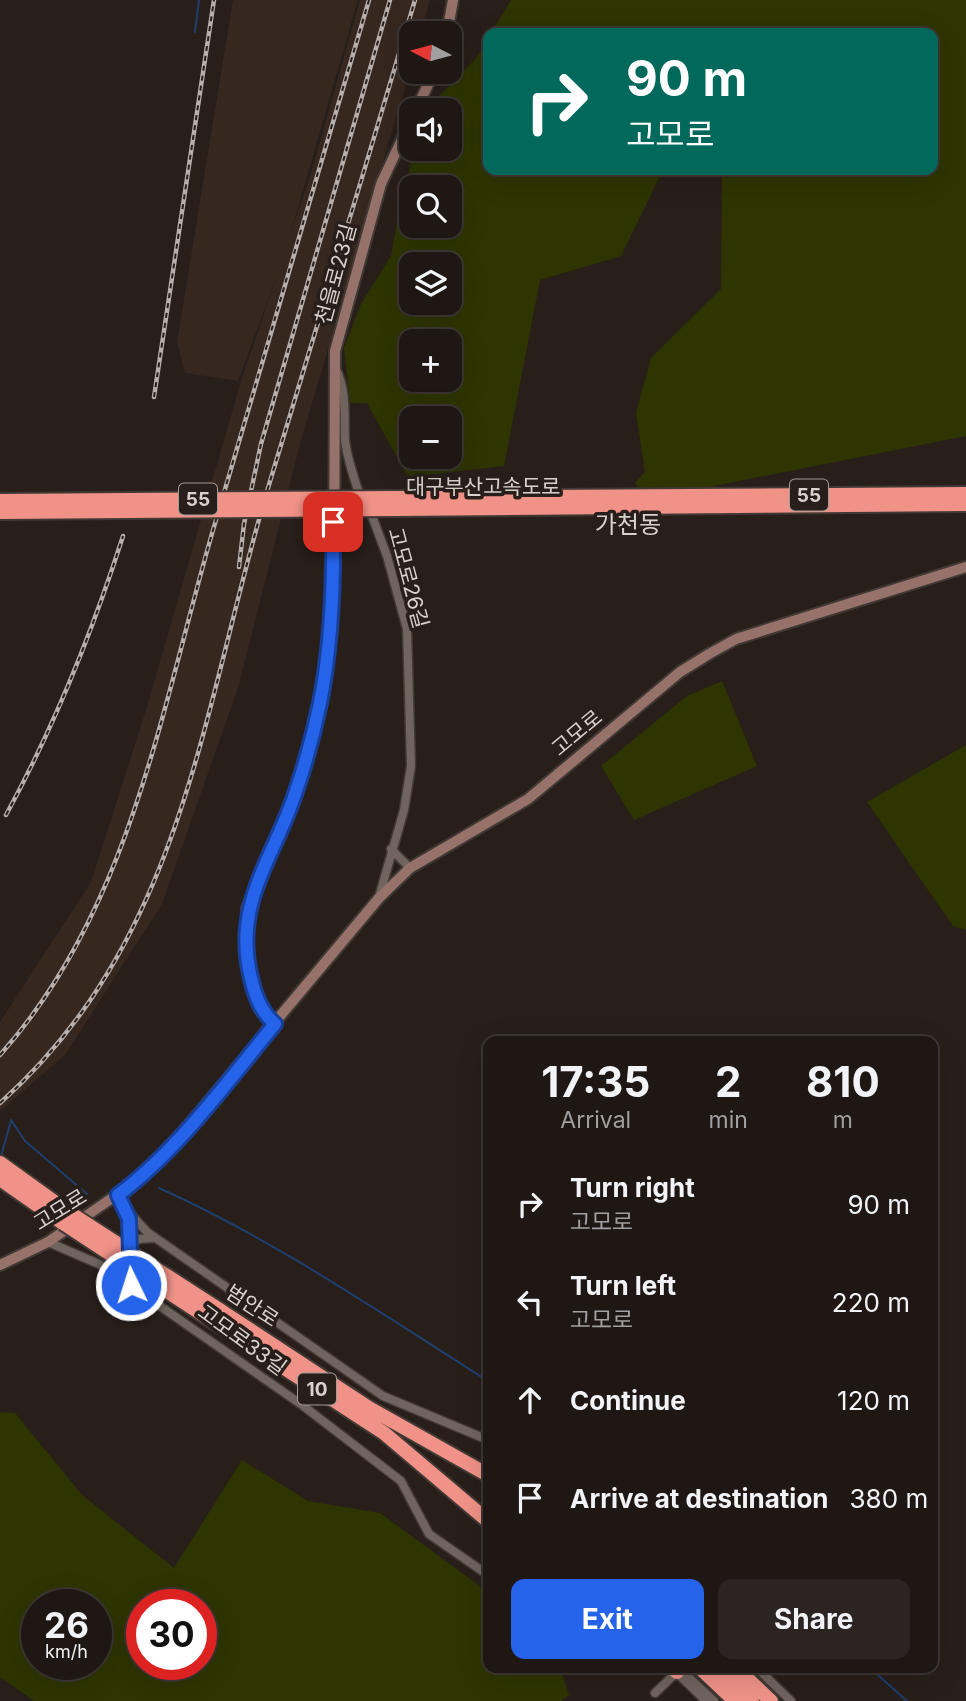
<!DOCTYPE html>
<meta charset="utf-8">
<style>
body{margin:0;font-family:Inter,"Noto Sans KR",sans-serif;background:#2b2422;color:#f1f3f6;height:100vh;display:flex;flex-direction:column;font-size:26px;white-space:nowrap}
*{box-sizing:border-box;margin:0}
p{font-size:23px;color:#a19fa0}
.icon{flex:none;width:38px;height:38px;fill:none;stroke:currentColor;stroke-width:2;stroke-linecap:round;stroke-linejoin:round}
.map{position:relative;flex:1;overflow:hidden}
.panel{position:absolute;left:483px;top:1036px;width:455px;height:637px;display:flex;flex-direction:column;background:#1e1714;border-radius:14px;box-shadow:0 7px 28px #0002,0 0 0 2px #3c3634}
.panel>*{flex:none}
.guide{position:absolute;left:483px;top:28px;width:455px;height:147px;border-radius:14px;box-shadow:0 7px 28px #0002,0 0 0 2px #3c3634;background:#00695c;color:#fff;overflow:hidden}
.needle{width:46px;rotate:276deg}
.fabs{position:absolute;left:399px;top:21px;display:grid;gap:14px}
.fabs a{display:grid;place-items:center;width:63px;height:63px;border-radius:14px;background:#1e1714;box-shadow:0 7px 28px #0002,0 0 0 2px #3c3634;font-size:35px}
.speed{position:absolute;left:21px;top:1589px;display:flex;gap:14px;font-size:35px;font-weight:700;text-align:center}
.speed>*{display:grid;place-content:center;width:91px;height:91px;border-radius:50%;background:#1e1714;box-shadow:0 7px 28px #0002,0 0 0 2px #3c3634;line-height:1}
.speed small{font-size:18px;font-weight:400}
.speed .limit{border:10px solid #d22;background:#fff;color:#111}
.pin{position:absolute;display:grid;place-items:center;width:60px;height:60px;color:#fff;margin:-30px;border-radius:14px;box-shadow:0 4px 10px #0006}
.me{position:absolute;width:77px;margin:-38px;rotate:356deg;stroke-linejoin:round;filter:drop-shadow(0 0 5px #0008)}
.turn{display:flex;align-items:center;gap:24px;height:147px;padding:0 28px;font-size:32px}
.turn .icon{width:91px;height:91px;stroke-width:2.5}
.turn b{display:block;font-size:49px;line-height:60px}
.eta{display:flex;justify-content:space-evenly;align-items:center;height:119px;text-align:center}
.eta b{font-size:42px;font-weight:700;line-height:49px}
.cta{display:flex;gap:14px;margin-top:auto;padding:14px 28px}
.cta a{flex:1;height:80px;border-radius:14px;background:#2563eb;color:#fff;font-size:28px;font-weight:700;line-height:80px;text-align:center}
.cta a+a{background:#2b2422;color:#f1f3f6}
ul{padding:0;list-style:none}
li{display:flex;align-items:center;gap:21px;height:98px;padding:0 28px}
li div{flex:1}
li b{display:block;font-size:26px}
li em{font-style:normal}
.map>svg:first-child{display:block}
.built{fill:#36271f}
.green{fill:#2e3500;fill-rule:evenodd}
.lines{fill:none;stroke-linecap:round;stroke-linejoin:round}
.stream{stroke:#1f3f6e;stroke-width:2}
.street-casing{stroke:#413935;stroke-width:11}
.secondary-casing{stroke:#413935;stroke-width:14}
.highway-casing{stroke:#413935;stroke-width:18}
.street{stroke:#6f645e;stroke-width:8}
.secondary{stroke:#96726a;stroke-width:10}
.highway{stroke:#f09287;stroke-width:14}
.rail-casing{stroke:#b7afac;stroke-width:4.5}
.rail{stroke:#281f1a;stroke-width:2;stroke-dasharray:5;stroke-linecap:butt}
.highway-bridge-casing{stroke:#413935;stroke-width:18;stroke-linecap:butt}
.highway-bridge{stroke:#f09287;stroke-width:14}
.route-casing{stroke:#184099;stroke-width:18}
.route{stroke:#2563eb;stroke-width:12}
.labels{text-anchor:middle;stroke-width:7;stroke-linejoin:round;paint-order:stroke}
.shield{fill:#281f1a;stroke:#a39c98;stroke-width:2}
.shield-label{font-size:19px;font-weight:bold;fill:#d8d1ce}
.street-label{font-size:21px;fill:#d8d1ce;stroke:#281f1a}
.quarter-label{font-size:24px;fill:#d8d1ce;stroke:#281f1a}
</style>
<div class="map">
<svg width="966" height="1701" viewBox="0 0 966 1701">
<rect width="100%" height="100%" fill="#281f1a"/>
<!-- built -->
<path class="built" d="M233,0H358L291,232L311,174L360,0H430L421,33H411V67L300,444L238,688L162,904L65,1055L0,1111V1022L91,882L146,710L241,381L278,273L238,381L185,373L177,342Z"/>
<!-- green -->
<path class="green" d="M511,0H966V436L699,489L638,487L635,483L645,472L636,413L651,358L721,289L722,170H933V33H491Z
M488,38V170H663L621,256L540,280L504,466L408,477L367,403H350L344,348L361,304L391,256L402,194L416,149H450V110H428L429,107L476,58ZM450,187V226H411V187ZM411,264H450V303H411ZM450,341V380H411V341ZM411,418H450V457H411Z
M722,681L757,766L634,820L601,766L687,696Z
M966,745V930L953,926L867,802Z
M0,1412L15,1413L82,1495L174,1568L242,1460L308,1501L380,1513L488,1592V1668H560L569,1695L561,1701H34L0,1677ZM37,1605H96V1664H37ZM142,1605H201V1664H142Z"/>
<g class="lines">
<!-- stream -->
<path class="stream" d="M195,32L199,0
M11,1120L25,1141L87,1194
M1,1156L11,1121
M159,1188C271,1238 384,1315 488,1381
M870,1668L907,1701"/>
<defs>
<path id="street" d="M336,369C347,391 344,416 345,440C347,459 355,481 361,499
M369,508L387,556L407,629L411,766L404,810L379,897
M391,849L410,868
M118,1195L127,1210L147,1232L383,1396L488,1440
M128,1211L129,1251
M48,1242L101,1265L302,1405L401,1481L429,1534L488,1575
M129,1246L139,1239L154,1238
M757,1668L791,1701
M676,1672L706,1701
M655,1693L677,1672H683L714,1701"/>
<path id="secondary" d="M447,33L453,0
M416,110L434,72
M275,1024L266,1016L255,993L247,963V908L296,792L320,704L328,653L334,579L335,351L381,184L411,120
M0,1265L48,1242L137,1181L183,1132L379,898L410,868L528,799L680,672L709,654L736,639L966,567"/>
<path id="highway" d="M396,498L966,494
M394,509L966,504
M0,1163L68,1212
M0,1179L63,1223
M221,1311L369,1408L488,1475
M214,1322L384,1433L488,1521
M673,1668L677,1672
M700,1668L735,1701
M717,1668L752,1701
M736,1668L771,1701"/>
</defs>
<!-- street casing -->
<use href="#street" class="street-casing"/>
<!-- secondary casing -->
<use href="#secondary" class="secondary-casing"/>
<!-- highway casing -->
<use href="#highway" class="highway-casing"/>
<!-- street -->
<use href="#street" class="street"/>
<!-- secondary -->
<use href="#secondary" class="secondary"/>
<!-- highway -->
<use href="#highway" class="highway"/>
<defs>
<path id="rail" d="M154,397L214,0
M239,567L244,524L261,444L390,0
M6,815C55,725 92,633 123,536
M0,1055C128,912 160,716 211,537C263,358 316,179 369,0
M0,1103C184,939 202,709 268,488C317,325 367,163 415,0"/>
</defs>
<!-- rail casing -->
<use href="#rail" class="rail-casing"/>
<!-- rail -->
<use href="#rail" class="rail"/>
<defs>
<path id="highway-bridge" d="M0,501L396,498
M0,512L394,509
M68,1212L221,1311
M63,1223L214,1322"/>
</defs>
<!-- highway-bridge casing -->
<use href="#highway-bridge" class="highway-bridge-casing"/>
<!-- highway-bridge -->
<use href="#highway-bridge" class="highway-bridge"/>
</g>
<g class="lines">
<defs>
<path id="route" d="M131,1285L129,1219L118,1195C179,1149 227,1082 275,1024C261,1012 255,996 251,978C232,903 275,857 296,791C306,762 314,732 320,703C332,643 334,582 333,522"/>
</defs>
<!-- route casing -->
<use href="#route" class="route-casing"/>
<!-- route -->
<use href="#route" class="route"/>
</g>
<g class="labels">
<!-- shield labels -->
<g class="shield">
<rect x="790" y="479.5" width="38" height="31" rx="5"/>
<rect x="179" y="483.5" width="38" height="31" rx="5"/>
<rect x="298" y="1373.5" width="38" height="31" rx="5"/>
</g>
<g class="shield-label">
<text x="809" y="502">55</text>
<text x="198" y="506">55</text>
<text x="317" y="1396">10</text>
</g>
<!-- street labels -->
<g class="street-label">
<text transform="translate(336 274) rotate(-75)" y="7">천을로23길</text>
<text x="483" y="494">대구부산고속도로</text>
<text transform="translate(408 578) rotate(75)" y="7">고모로26길</text>
<text transform="translate(577 733) rotate(-40)" y="7">고모로</text>
<text transform="translate(60 1210) rotate(-32)" y="7">고모로</text>
<text transform="translate(252 1306) rotate(33)" y="7">범안로</text>
<text transform="translate(242 1340) rotate(36)" y="7">고모로33길</text>
</g>
<!-- quarter labels -->
<g class="quarter-label">
<text x="628" y="533">가천동</text>
</g>
</g>
</svg>
<div class="fabs">
<a><svg class="needle" viewBox="-14 -14 28 28"><path d="M0-13l5 13h-10z" fill="#e53935"/><path d="M0 13l5-13h-10z" fill="#a19fa0"/></svg></a>
<a><svg class="icon" aria-label="sound" viewBox="0 0 24 24"><path d="M4 9h4l5-4v14l-5-4H4zM17 9q2 3 0 6"/></svg></a>
<a><svg class="icon" aria-label="search" viewBox="0 0 24 24"><circle cx="10" cy="10" r="6"/><path d="M15 15l6 6"/></svg></a>
<a><svg class="icon" aria-label="layers" viewBox="0 0 24 24"><path d="M12 4l9 5-9 5-9-5zM3 14l9 5 9-5"/></svg></a>
<a>+</a>
<a>−</a>
</div>
<div class="speed"><div>26<small>km/h</small></div><div class="limit">30</div></div>
<div class="pin" style="left:333px;top:522px;background:#d93025"><svg class="icon" aria-label="arrive" viewBox="0 0 24 24"><path d="M6 21V4h12l-3 4 3 4H6"/></svg></div>
<svg class="me" style="left:131px;top:1285px" viewBox="-20 -20 40 40"><circle r="17" fill="#2563eb" stroke="#fff" stroke-width="3"/><path d="M0-11L8 9 0 5-8 9z" fill="#fff"/></svg>
<div class="guide">
<div class="turn"><svg class="icon" aria-label="right" viewBox="0 0 24 24"><path d="M7 20v-9h11M14 6l5 5-5 5"/></svg><div><b>90 m</b>고모로</div></div>
</div>
<section class="panel">
<div class="eta">
<div><b>17:35</b><p>Arrival</p></div>
<div><b>2</b><p>min</p></div>
<div><b>810</b><p>m</p></div>
</div>
<ul>
<li><svg class="icon" aria-label="right" viewBox="0 0 24 24"><path d="M7 20v-9h11M14 6l5 5-5 5"/></svg><div><b>Turn right</b><p>고모로</p></div><em>90 m</em></li>
<li><svg class="icon" aria-label="left" viewBox="0 0 24 24"><path d="M17 20v-9H6M10 6l-5 5 5 5"/></svg><div><b>Turn left</b><p>고모로</p></div><em>220 m</em></li>
<li><svg class="icon" aria-label="ahead" viewBox="0 0 24 24"><path d="M12 20V5M6 11l6-6 6 6"/></svg><div><b>Continue</b></div><em>120 m</em></li>
<li><svg class="icon" aria-label="arrive" viewBox="0 0 24 24"><path d="M6 21V4h12l-3 4 3 4H6"/></svg><div><b>Arrive at destination</b></div><em>380 m</em></li>
</ul>
<div class="cta"><a>Exit</a><a>Share</a></div>
</section>
</div>
